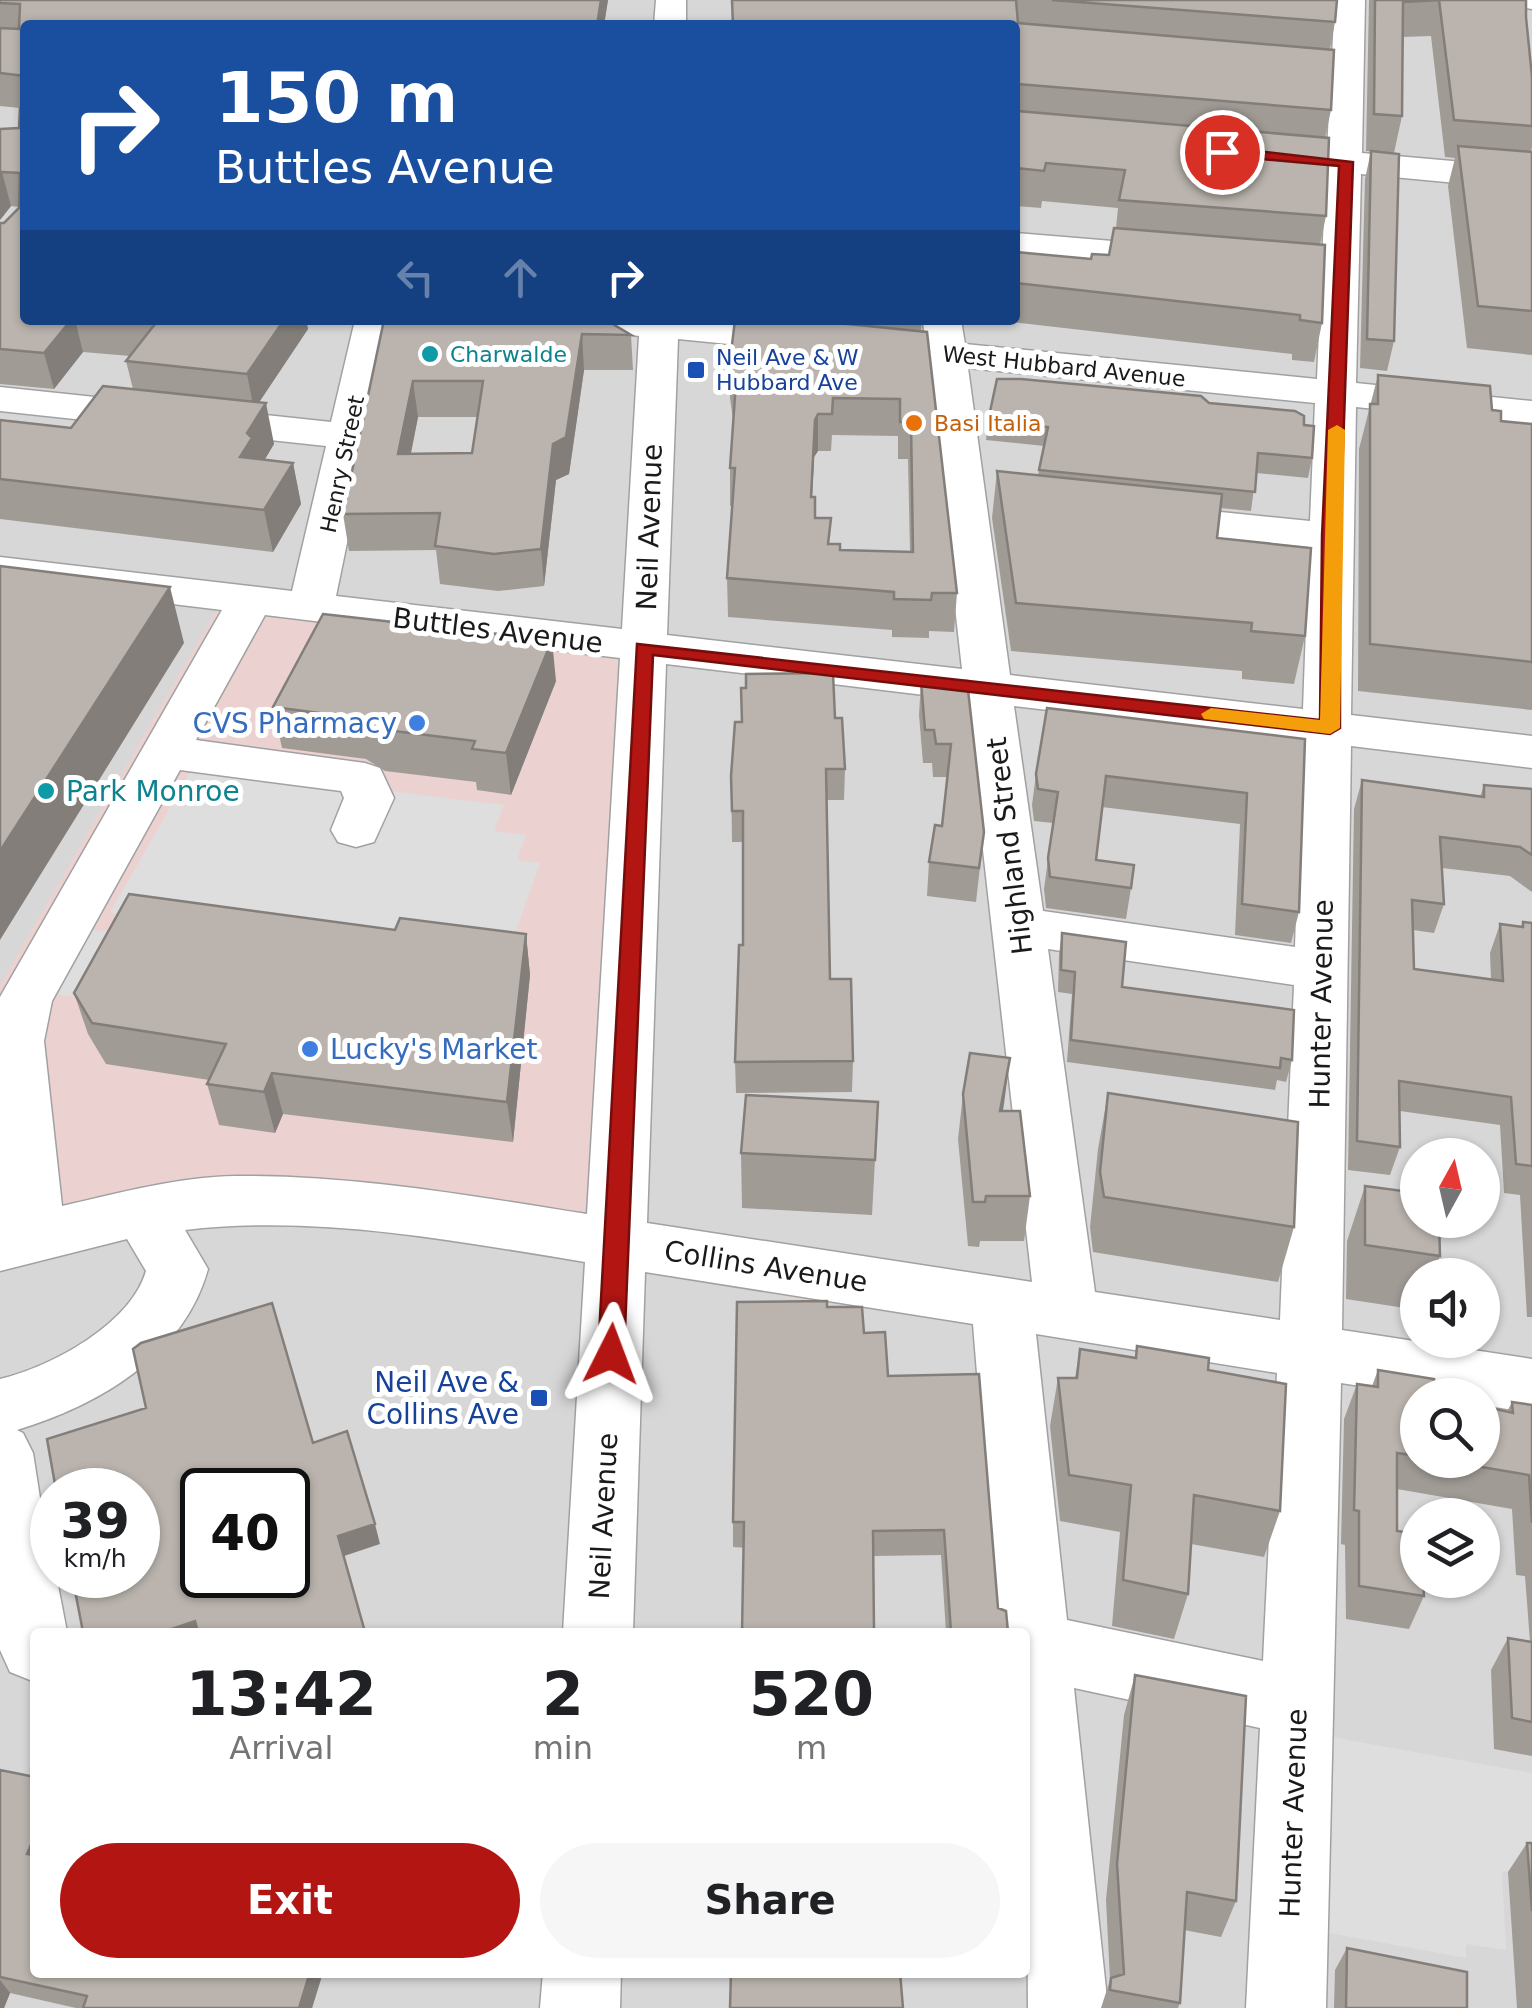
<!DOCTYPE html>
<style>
body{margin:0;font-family:"DejaVu Sans",sans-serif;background:#f6f6f6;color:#202124;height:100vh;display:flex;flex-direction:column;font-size:38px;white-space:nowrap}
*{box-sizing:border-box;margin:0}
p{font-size:32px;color:#757577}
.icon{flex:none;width:55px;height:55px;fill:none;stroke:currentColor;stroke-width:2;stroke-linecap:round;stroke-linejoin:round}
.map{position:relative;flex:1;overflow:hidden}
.panel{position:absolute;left:30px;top:1628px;width:1000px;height:350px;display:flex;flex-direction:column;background:#fff;border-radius:10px;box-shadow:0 2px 8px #0004}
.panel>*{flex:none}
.banner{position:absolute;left:20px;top:20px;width:1000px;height:305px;border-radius:10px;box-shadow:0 2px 8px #0004;background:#1a4fa0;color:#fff;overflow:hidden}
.needle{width:65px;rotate:8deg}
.tools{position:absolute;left:1400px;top:1138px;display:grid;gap:20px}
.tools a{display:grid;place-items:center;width:100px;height:100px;border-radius:50%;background:#fff;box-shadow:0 2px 8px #0004;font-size:50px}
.speed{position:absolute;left:30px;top:1468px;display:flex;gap:20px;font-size:50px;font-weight:700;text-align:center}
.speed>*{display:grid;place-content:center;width:130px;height:130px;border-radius:50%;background:#fff;box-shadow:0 2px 8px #0004;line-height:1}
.speed small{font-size:25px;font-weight:400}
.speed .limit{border:5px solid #111;border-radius:15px;background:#fff;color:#111}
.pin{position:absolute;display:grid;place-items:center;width:85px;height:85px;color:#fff;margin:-42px;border:5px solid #fff;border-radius:50%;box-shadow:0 2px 10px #0007}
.me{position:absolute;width:110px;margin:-55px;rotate:3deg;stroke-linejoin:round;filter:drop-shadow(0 0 8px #0008)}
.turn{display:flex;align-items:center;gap:35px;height:210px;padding:0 30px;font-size:45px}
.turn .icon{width:130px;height:130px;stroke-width:2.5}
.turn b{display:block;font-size:70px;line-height:85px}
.lanes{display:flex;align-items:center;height:95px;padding:0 30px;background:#0003;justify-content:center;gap:50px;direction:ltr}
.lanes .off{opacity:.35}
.eta{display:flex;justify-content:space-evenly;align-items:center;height:170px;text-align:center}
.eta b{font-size:60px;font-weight:700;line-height:70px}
.button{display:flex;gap:20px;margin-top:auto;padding:20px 30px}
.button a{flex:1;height:115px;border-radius:60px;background:#b31612;color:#fff;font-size:40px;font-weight:700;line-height:115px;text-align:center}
.button a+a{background:#f6f6f6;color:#202124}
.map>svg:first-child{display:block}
.residential{fill:#d8d7d7;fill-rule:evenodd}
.commercial{fill:#ebd2d1}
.parking{fill:#dedede}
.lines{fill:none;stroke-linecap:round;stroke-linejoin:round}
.minor-casing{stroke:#a1a1a1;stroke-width:3}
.minor{fill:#fff;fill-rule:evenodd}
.wall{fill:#a19b96;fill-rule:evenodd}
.shaded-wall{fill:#837e7a}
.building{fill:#bbb4ae;stroke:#837e7a;stroke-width:2.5;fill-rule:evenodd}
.route{fill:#b31612;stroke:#740e0c;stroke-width:2.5}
.slow{fill:#f59e0b}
.culture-dot{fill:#0f9aa8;stroke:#fff;stroke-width:4}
.transit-dot{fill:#1a4fb4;stroke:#fff;stroke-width:4}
.food-dot{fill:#e8710a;stroke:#fff;stroke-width:4}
.shop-dot{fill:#3f7fe0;stroke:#fff;stroke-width:4}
.labels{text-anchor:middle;stroke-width:10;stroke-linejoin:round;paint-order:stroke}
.far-culture-label{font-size:22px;fill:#0d838f;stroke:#fff;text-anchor:start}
.far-transit-label{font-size:22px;fill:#164399;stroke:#fff;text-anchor:start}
.far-street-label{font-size:22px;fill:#1a1a1a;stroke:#fff}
.far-food-label{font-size:22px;fill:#c56008;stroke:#fff;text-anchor:start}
.street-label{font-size:28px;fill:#1a1a1a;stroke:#fff}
.shop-label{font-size:28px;fill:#366cbe;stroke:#fff;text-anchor:end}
.culture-label{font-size:28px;fill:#0d838f;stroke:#fff;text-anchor:start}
.transit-label{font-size:28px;fill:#164399;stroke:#fff;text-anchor:end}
</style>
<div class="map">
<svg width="1532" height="2008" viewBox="0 0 1532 2008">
<rect width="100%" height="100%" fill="#ebe8e1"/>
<!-- residential -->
<path class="residential" d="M0,0H1532V2008H0ZM25,25H1015V320H25ZM1418,1155H1482V1220H1418ZM1418,1275H1482V1340H1418ZM1418,1395H1482V1460H1418ZM52,1490H138V1575H52ZM202,1490H288V1575H202ZM1418,1515H1482V1580H1418ZM35,1632H1025V1972H35Z"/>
<!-- commercial -->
<path class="commercial" d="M218,607L618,657L595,1218L21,1228L0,1128V985Z"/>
<!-- parking -->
<path class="parking" d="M193,767L504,805L494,831L526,835L517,860L540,863L511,945L389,951L110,913Z
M87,929L124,934L88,999L50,993Z
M1326,1736L1532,1773V1876L1502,1871L1506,1950L1466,1944V1958L1324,1932Z"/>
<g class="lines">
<defs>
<path id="minor" d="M656,0H686V25H654Z
M1335,0H1365L1362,153L1532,168V190L1361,174L1356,383L1532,401V425L1356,407L1351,715L1532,736V768L1351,746L1342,1330L1532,1359V1413L1482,1405V1395H1418L1341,1383L1326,2008H1246L1260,1728L1074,1688L1108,2008H1028L1025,1632H998L973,1324L645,1272L633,1632H563L585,1262C455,1241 317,1214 185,1230L208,1269C184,1356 99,1405 17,1430L23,1433L33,1453L52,1575H56L67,1632H35V1682L10,1672L0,1650V1379C51,1367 131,1324 146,1271L127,1239L0,1271V997L222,610L0,583V557L292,591L326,446L0,411V387L331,422L355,320H393L336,596L622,629L639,336L582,328L577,320H720L822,332L828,340L822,348L808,352L678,339L667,635L962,669L928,364L899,359L893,351L899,343L925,340L923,320H961L965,344L1317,379L1326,170L1314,167L1309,160L1314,153L1327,150ZM968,368L1315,403L1310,521L1142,504L1127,508L1120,517L1127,526L1142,530L1309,547L1303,709L1010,675ZM265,615L620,658L587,1214C472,1196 353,1175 236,1176C177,1177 119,1193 62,1206L44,1041L52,1001L180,770L341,791L344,798L331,830L338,842L356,847L374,842L394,798L380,768L365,763L196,740ZM666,664L966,700L1032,1282L647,1223ZM1014,706L1302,740L1295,947L1043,911ZM1048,949L1294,985L1280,1320L1095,1292ZM1036,1334L1277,1373L1263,1661L1067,1620Z
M1515,0H1532V9L1519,7Z
M1015,233L1185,247L1198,250L1204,258L1198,266L1185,269L1015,255Z
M543,1972H621L620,2008H540Z"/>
</defs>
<!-- minor casing -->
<use href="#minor" class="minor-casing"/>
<!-- minor -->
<use href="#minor" class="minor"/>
</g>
<!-- wall -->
<path class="wall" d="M0,0H608L604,25H25V320H306L308,329L259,402L274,444L265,459L293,463L301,504L273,552L0,519V420L71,428L133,389L126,361L130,356L83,352L54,389L0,384V223H4L19,207L11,206L0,220V129L19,128L20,108L0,106Z
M732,0H1337L1335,22L1330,49L1331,110L1325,138L1326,216L1320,245L1322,323L1314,362L1292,360V354L994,320H1015V252L1091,259L1109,255L1116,228L1118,208L1042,201L1041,208L1015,206V25Z
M1369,0H1526V17L1532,77V147L1531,152H1532V355L1467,348L1448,186L1455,158L1445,157L1431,36L1402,37V116L1394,153L1366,151Z
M1371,151L1394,341L1387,371L1360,368L1365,179Z
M384,320L631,335L633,370H584L569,474L556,480L544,586L498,591L440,584L436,550L349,551L343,514ZM418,417H477L472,453L411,454Z
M735,320H922L921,331L957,593L954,632L929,631V638L892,637V630L728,617L727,578L733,506H730V468L733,419L730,398V361ZM832,435L898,436V459H908L910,552L840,550L830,544L815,518L812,497L814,457L818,451H831Z
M1378,375L1492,410L1501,421L1532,424V710L1358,691L1359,449Z
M1209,403L1304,425L1312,458L1308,478L1256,473L1251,511L1220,508L1217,538L1305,636L1294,684L1242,679V671L1011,651L992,518L997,471L1038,475L1044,446L986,440L988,421Z
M556,681L511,795L477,790L476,782L385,771L366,759L282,748L273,707Z
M921,681H967L984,832L976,902L927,896L929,862L942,826L948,777H933L932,763H923L919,715Z
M835,718L845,769L844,800H826L830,979L853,1061L852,1092L736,1093L735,1062L743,945V842H732L731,776Z
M1305,739L1299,912L1291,943L1235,935L1240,824L1102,807L1096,860L1131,888L1126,919L1046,908L1044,889L1053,823L1034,821L1032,805L1036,774Z
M1362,780L1480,797L1484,785L1532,789V892L1510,876L1442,868L1444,904L1434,933L1413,930L1414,969L1491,979L1490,953L1500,924L1521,927L1523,922L1532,923V1317H1527L1520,1195L1504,1193L1500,1125L1400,1111V1147L1390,1175L1348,1170L1354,809Z
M395,930L526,934L530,975L513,1142L283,1114L275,1133L219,1125L207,1084L209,1080L106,1064L88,1034L74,993Z
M1062,933L1122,987L1292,1060L1286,1082L1277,1080L1275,1090L1067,1062L1072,994L1058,992L1059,954Z
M1108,1093L1294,1227L1278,1282L1093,1252L1090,1227L1098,1149Z
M963,1094L1003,1111L1030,1196L1024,1241H980L979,1247L968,1246L958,1139Z
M741,1153L875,1160L872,1215L742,1208Z
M1365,1186L1440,1256L1433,1275H1418V1310L1346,1299L1347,1241Z
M827,1307L864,1333L888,1376L998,1608L1008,1632H946L941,1555L874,1556L733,1547V1522Z
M1137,1346L1208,1370L1280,1511L1264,1557L1191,1544L1188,1594L1174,1639L1112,1626L1120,1532L1060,1521L1050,1426L1058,1378H1075L1080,1349L1135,1358Z
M1378,1370L1418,1395V1460H1482L1512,1402L1532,1405V1756L1494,1749L1491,1670L1508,1638L1530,1642L1525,1576L1516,1575L1512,1509L1397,1489V1531L1424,1596L1409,1629L1346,1619L1345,1545L1341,1544L1344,1419L1357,1384L1372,1386Z
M1135,1675L1236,1901L1221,1937L1184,1930L1180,2003L1178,2008H1101L1110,1980L1106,1900L1124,1715Z
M0,1770L35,1972L323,1973L312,2008H76L10,1993L4,2008H0Z
M1527,1843H1532V2008H1517L1508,1872Z
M1347,1948L1467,2008H1334L1335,1970Z"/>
<!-- shaded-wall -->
<path class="shaded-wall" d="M601,0H608L604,25H597Z
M2,172L11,206L0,220V174Z
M71,320H75L83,352L54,389L44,353Z
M284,320H306L308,329L254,410L247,374Z
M582,334L584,370L569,474L556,480L544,586L541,549L553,444Z
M413,381L418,417L403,491L398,454Z
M266,403L274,444L259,469L240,457L247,433Z
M818,414V451L814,457L810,535L815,420Z
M293,463L301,504L273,552L264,510Z
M170,587L184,643L0,940V851Z
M552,640L556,681L511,795L506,753Z
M526,934L530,975L513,1142L507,1102Z
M1010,1058L1004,1104L995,1156L1000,1111Z
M272,1073L283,1114L275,1133L264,1092Z
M375,1524L380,1544L344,1556L338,1536Z
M195,1621L200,1632H163Z
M35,1835V1866L27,1854Z
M310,1972H323L312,2008H299Z
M0,1980L10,1993L4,2008H0Z"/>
<!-- building -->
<path class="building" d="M0,0H601L597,25H25V76L0,73V28L19,29L20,4L0,3Z
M732,0H1016L1018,23L1334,50L1331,110L1018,84L1015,87V25H733Z
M1052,0H1337L1335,22Z
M1375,0H1526V17L1532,77V126L1454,120L1439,0L1403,2L1402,116L1374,114Z
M1015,92L1018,111L1329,138L1326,216L1119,200L1125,170L1046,163L1044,171L1015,168Z
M25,103V320H71L44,353L0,349V223H4L19,208L20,173L2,172L0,174V129L19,128L20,108Z
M1458,146L1532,152V311L1478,306Z
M1371,151L1399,154L1394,341L1367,339Z
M1114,228L1325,245L1322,323L1300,320V315L1015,283V252L1091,259L1092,254L1109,255Z
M117,320H284L247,374L126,361L155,324Z
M384,320H606L631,335L582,334L566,437L553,444L541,549L494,554L435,546L440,513L343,514ZM413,381H483L472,453L398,454Z
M735,320H808L927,332L957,593H932L931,600L894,599V592L727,578L735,468H730L736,382H732L730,361ZM833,398L900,399V422H911L913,552L840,550V544H828L831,518H815V497H811L815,420L818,414H832Z
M1378,375L1490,386L1492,410L1501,411V421L1532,424V662L1370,644V404H1378Z
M997,379H1021L1201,396L1209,403L1295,411L1304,416V425L1314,426L1312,458L1258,453L1255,492L1039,470L1048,427L988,421Z
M103,386L266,403L247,433L252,438L240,457L293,463L264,510L0,479V420L71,428Z
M997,471L1222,494L1217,538L1311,548L1305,636L1251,631L1252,623L1016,603Z
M0,566L170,587L0,851Z
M323,614L552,640L506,753L472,749L475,741L378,729L358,718L273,707Z
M833,673L835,718H842L845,769H826L830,979H851L853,1061L735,1062L739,945H743V811H732L731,776L735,722H742L741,688H746V674Z
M921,681H967L984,832L979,868L929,862L935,825L942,826L951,744H936L934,730H925Z
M1047,708L1305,739L1299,912L1242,904L1247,793L1106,776L1096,860L1134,865L1131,888L1050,877L1048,858L1058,792L1038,789L1036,774Z
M1362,780L1484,797V785L1532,789V855L1520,847L1440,837L1444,904L1412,900L1414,969L1503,981L1500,924L1523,927V922L1532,923V1166L1516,1164L1511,1097L1399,1081L1400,1147L1357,1141Z
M129,894L395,930L400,918L526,934L507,1102L272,1073L264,1092L207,1084L226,1044L92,1023L74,993Z
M1062,933L1126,942L1122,987L1294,1010L1292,1060L1281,1058L1280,1068L1071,1040L1075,972L1061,970Z
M970,1053L1010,1058L1000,1111H1020L1030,1196H986L985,1202H973L963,1094Z
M1108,1093L1298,1122L1294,1227L1104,1197L1100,1172Z
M746,1095L878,1102L875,1160L741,1153Z
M1365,1186L1418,1193V1220H1439L1440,1256L1365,1245Z
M827,1301V1307H862L864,1333L885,1332L888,1376L979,1374L998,1608L1006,1611L1008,1632H951L944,1530L873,1531L874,1632H742L744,1522H733L737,1302Z
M272,1303L313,1443L347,1431L375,1524L338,1536L365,1632H198L195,1621L163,1632H83L72,1575H138V1490H56L47,1439L146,1408L133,1349L141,1343ZM202,1490H288V1575H202Z
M1137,1346L1209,1358L1208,1370L1286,1384L1280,1511L1194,1495L1188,1594L1123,1580L1131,1485L1069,1475L1058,1378H1077L1080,1349L1136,1358Z
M1378,1370L1434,1379V1391L1451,1395H1418V1456L1397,1453V1531L1418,1534V1580H1423L1424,1596L1359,1586V1511L1354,1510L1357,1384L1378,1387Z
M1512,1402L1532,1405V1523L1529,1475L1440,1460H1482V1406L1513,1413Z
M1508,1638L1532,1642V1722L1512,1718Z
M1135,1675L1246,1696L1236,1901L1187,1892L1180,2003L1110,1990L1111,1978L1124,1974L1117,1864Z
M0,1770L35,1777V1835L27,1854L35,1855V1972H310L299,2008H83L87,1996L0,1977Z
M1527,1843H1532V1911Z
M1347,1948L1467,1972V2008H1346Z
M731,1972H900L903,2008H730Z"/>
<!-- route -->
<path class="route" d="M1222,147L1353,162L1340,536V728L1330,734L653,655L624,1354L611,1365L602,1362L598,1354L637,644L1320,720L1322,536L1339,166L1217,155Z"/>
<!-- slow -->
<path class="slow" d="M1337,425L1345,430L1340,728L1330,734L1204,719L1201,714L1211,708L1320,720L1328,430Z"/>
<!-- markers -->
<g class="culture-dot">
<circle cx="430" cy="354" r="10"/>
<circle cx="46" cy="791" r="10"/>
</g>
<g class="transit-dot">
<rect x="686" y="360" width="20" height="20" rx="5"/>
<rect x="529" y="1388" width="20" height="20" rx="5"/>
</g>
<circle class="food-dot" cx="914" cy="423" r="10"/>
<g class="shop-dot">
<circle cx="417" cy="723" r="10"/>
<circle cx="310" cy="1049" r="10"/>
</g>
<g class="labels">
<!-- far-culture labels -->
<g class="far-culture-label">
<text x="450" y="362">Charwalde</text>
</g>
<!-- far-transit labels -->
<g class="far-transit-label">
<text x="716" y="365">Neil Ave &amp; W<tspan x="716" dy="25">Hubbard Ave</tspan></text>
</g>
<!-- far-street labels -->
<g class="far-street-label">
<text transform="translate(1064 366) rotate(6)" y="8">West Hubbard Avenue</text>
<text transform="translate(342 464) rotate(-78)" y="8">Henry Street</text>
</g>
<!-- far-food labels -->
<g class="far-food-label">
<text x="934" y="431">Basi Italia</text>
</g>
<!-- street labels -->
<g class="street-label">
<text transform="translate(649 527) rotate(-88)" y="10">Neil Avenue</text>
<text transform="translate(498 630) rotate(7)" y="10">Buttles Avenue</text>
<text transform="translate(1009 846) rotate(-97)" y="10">Highland Street</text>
<text transform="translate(1321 1004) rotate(-89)" y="10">Hunter Avenue</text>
<text transform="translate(766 1266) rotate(9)" y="10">Collins Avenue</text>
<text transform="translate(603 1516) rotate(-87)" y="10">Neil Avenue</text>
<text transform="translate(1293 1813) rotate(-88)" y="10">Hunter Avenue</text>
</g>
<!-- shop labels -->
<g class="shop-label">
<text x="397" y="733">CVS Pharmacy</text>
<text x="330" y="1059" text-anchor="start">Lucky's Market</text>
</g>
<!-- culture labels -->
<g class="culture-label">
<text x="66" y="801">Park Monroe</text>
</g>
<!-- transit labels -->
<g class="transit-label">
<text x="519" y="1392">Neil Ave &amp;<tspan x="519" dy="32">Collins Ave</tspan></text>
</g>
</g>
</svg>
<div class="tools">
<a><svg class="needle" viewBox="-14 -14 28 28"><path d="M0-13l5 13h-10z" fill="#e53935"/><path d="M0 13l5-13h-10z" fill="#757577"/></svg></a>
<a><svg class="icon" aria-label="sound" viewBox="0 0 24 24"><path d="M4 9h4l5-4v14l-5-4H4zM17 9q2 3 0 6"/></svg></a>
<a><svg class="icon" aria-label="search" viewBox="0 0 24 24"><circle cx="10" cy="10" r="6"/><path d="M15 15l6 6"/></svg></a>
<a><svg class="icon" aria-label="layers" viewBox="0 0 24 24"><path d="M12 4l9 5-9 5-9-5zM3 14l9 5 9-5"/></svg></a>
</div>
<div class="speed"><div>39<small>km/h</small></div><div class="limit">40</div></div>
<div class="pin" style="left:1222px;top:152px;background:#d93025"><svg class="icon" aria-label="arrive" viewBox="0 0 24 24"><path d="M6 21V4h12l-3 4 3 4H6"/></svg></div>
<svg class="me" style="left:611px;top:1354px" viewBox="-20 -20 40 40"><path d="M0-17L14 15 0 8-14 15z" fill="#b31612" stroke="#fff" stroke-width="4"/></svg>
<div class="banner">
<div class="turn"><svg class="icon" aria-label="right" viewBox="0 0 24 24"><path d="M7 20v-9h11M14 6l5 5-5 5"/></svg><div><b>150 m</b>Buttles Avenue</div></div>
<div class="lanes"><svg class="icon off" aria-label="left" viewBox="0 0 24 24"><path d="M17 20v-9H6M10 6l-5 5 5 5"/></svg><svg class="icon off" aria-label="ahead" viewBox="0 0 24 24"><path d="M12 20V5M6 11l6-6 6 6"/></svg><svg class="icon" aria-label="right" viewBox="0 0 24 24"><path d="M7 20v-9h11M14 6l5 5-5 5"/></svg></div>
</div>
<section class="panel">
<div class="eta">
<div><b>13:42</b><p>Arrival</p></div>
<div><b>2</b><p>min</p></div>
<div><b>520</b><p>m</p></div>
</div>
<div class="button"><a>Exit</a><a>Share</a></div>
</section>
</div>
